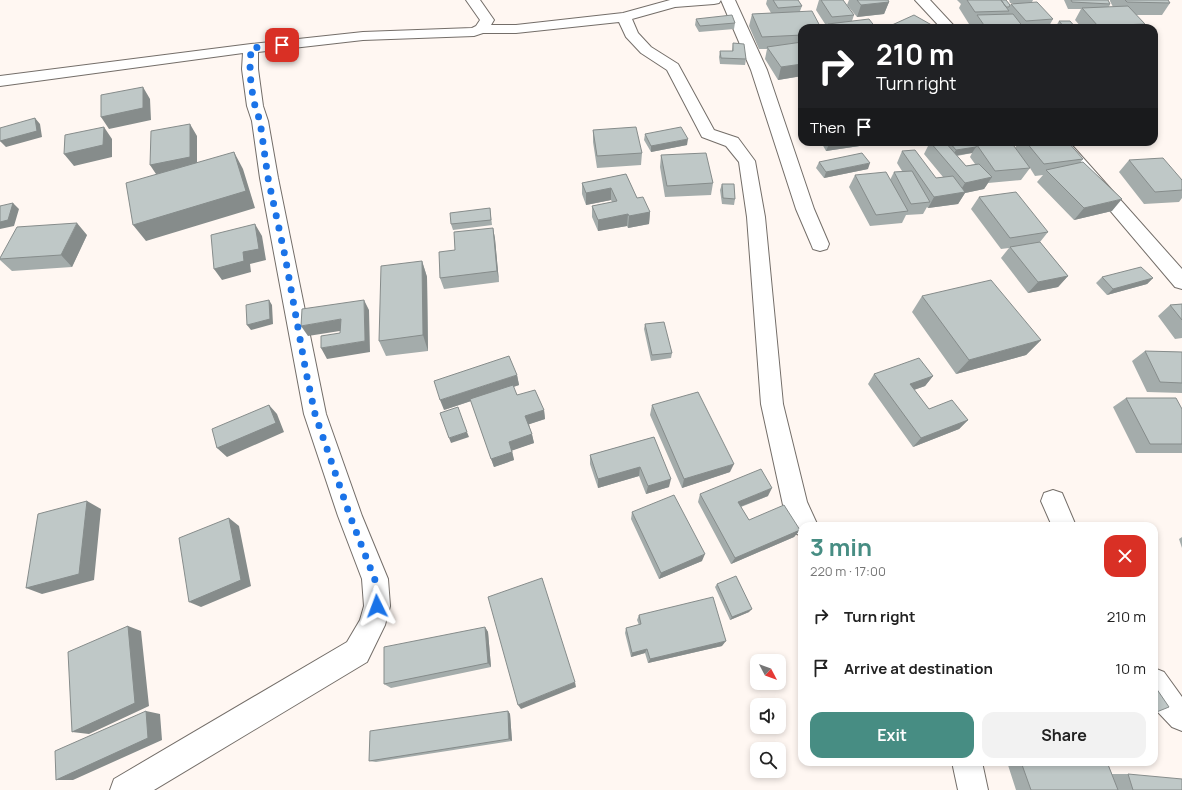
<!DOCTYPE html>
<meta charset="utf-8">
<style>
body{margin:0;font-family:Manrope,sans-serif;background:#f2f2f2;color:#222;height:100vh;display:flex;flex-direction:column;font-size:15px;white-space:nowrap}
*{box-sizing:border-box;margin:0}
p{font-size:13px;color:#767676}
.icon{flex:none;width:22px;height:22px;fill:none;stroke:currentColor;stroke-width:2;stroke-linecap:round;stroke-linejoin:round}
.map{position:relative;flex:1;overflow:hidden}
.side{position:absolute;left:798px;top:522px;width:360px;height:244px;display:flex;flex-direction:column;background:#fff;border-radius:12px;box-shadow:0 2px 6px #0003}
.side>*{flex:none}
.top-card{position:absolute;left:798px;top:24px;width:360px;height:122px;border-radius:12px;box-shadow:0 2px 6px #0003;background:#202124;color:#fff;overflow:hidden}
.needle{width:26px;rotate:131deg}
.controls{position:absolute;left:750px;top:654px;display:grid;gap:8px}
.controls a{display:grid;place-items:center;width:36px;height:36px;border-radius:8px;background:#fff;box-shadow:0 2px 6px #0003;font-size:20px}
.pin{position:absolute;display:grid;place-items:center;width:34px;height:34px;color:#fff;margin:-17px;border-radius:8px;box-shadow:0 2px 6px #0006}
.me{position:absolute;width:44px;margin:-22px;rotate:357deg;stroke-linejoin:round;filter:drop-shadow(0 0 3px #0008)}
.turn{display:flex;align-items:center;gap:14px;height:84px;padding:0 12px;font-size:18px}
.turn .icon{width:52px;height:52px;stroke-width:2.5}
.turn b{display:block;font-size:28px;line-height:34px}
.then{display:flex;align-items:center;height:38px;padding:0 12px;background:#0003;gap:8px;font-size:15px}
.round{display:grid;place-items:center;flex:none;width:42px;height:42px;border-radius:12px;background:#f2f2f2}
.overview{display:flex;align-items:center;justify-content:space-between;height:68px;padding:0 12px}
h1{font-size:24px;font-weight:700;line-height:30px;color:#478d83}
.cta{display:flex;gap:8px;margin-top:auto;padding:8px 12px}
.cta a{flex:1;height:46px;border-radius:12px;background:#478d83;color:#fff;font-size:16px;font-weight:700;line-height:46px;text-align:center}
.cta a+a{background:#f2f2f2;color:#222}
ul{padding:0;list-style:none}
li{display:flex;align-items:center;gap:12px;height:52px;padding:0 12px}
li div{flex:1}
li b{display:block;font-size:15px}
li em{font-style:normal}
.map>svg:first-child{display:block}
.lines{fill:none;stroke-linecap:round;stroke-linejoin:round}
.minor-casing{stroke:#746e69;stroke-width:2}
.minor{fill:#fff;fill-rule:evenodd}
.wall{fill:#a4acab;fill-rule:evenodd}
.shaded-wall{fill:#868c8b}
.building{fill:#bfc8c7;stroke:#868c8b}
.route{stroke:#1a73e8;stroke-width:7;stroke-dasharray:0 12.6}
</style>
<div class="map">
<svg width="1182" height="790" viewBox="0 0 1182 790">
<rect width="100%" height="100%" fill="#fff7f2"/>
<g class="lines">
<defs>
<path id="minor" d="M466,0H480L494,20L491,25H516L623,13L670,0H721L719,3L714,4L675,7L632,19L638,33L651,47L678,64L714,130L738,138L755,161L765,217L783,404L807,502L818,526H802V536L797,534L783,505L761,404L747,217L739,162L726,146L702,137L667,70L641,53L626,37L619,22L516,33H483L474,36L363,40L258,52V69L263,106L268,121L278,178L326,414L362,516L388,579L390,606L385,625L367,662L154,790H110L114,779L347,642L360,620L364,606L362,579L338,516L304,414L260,178L252,121L247,106L242,69L243,53L0,86V76L251,44L363,32L472,28L476,26L480,20Z
M721,0H735L767,70L814,209L829,244L827,249L820,251L813,249L811,244L796,209L751,70Z
M915,0H930L956,28H941Z
M1052,142H1069L1182,269V289L1175,287Z
M1053,490L1062,493L1076,526H1052L1041,501L1044,493Z
M1154,668L1164,672L1182,697V731L1172,727L1154,708Z
M952,762H982L988,790H958Z"/>
</defs>
<!-- minor casing -->
<use href="#minor" class="minor-casing"/>
<!-- minor -->
<use href="#minor" class="minor"/>
</g>
<!-- wall -->
<path class="wall" d="M767,0H798L802,6L800,11L802,28V76L778,80L765,59L767,49H759L749,26L752,14L771,13L766,4Z
M819,0H843L854,15L852,21L876,28H827V27L816,10Z
M849,0H888L889,2L884,14L857,17L847,5Z
M957,0H1006L1010,5L1011,4L1014,3H1010L1009,0H1033L1032,2L1053,19L1048,28H972L971,27L973,24H969L959,8L961,4Z
M1064,0H1108L1110,4L1109,7H1113L1110,1V0H1168L1170,3L1162,15H1136L1145,24L1143,28H1082L1075,20L1081,9H1068Z
M696,19L735,23L734,29L699,32L695,25Z
M1059,21L1076,28H1055Z
M892,25L937,28H890Z
M733,43L746,59L745,65L720,64L719,57L720,51H732Z
M593,130L642,153L641,165L597,168L593,142Z
M645,134L687,145L651,152L644,140Z
M821,142H874L873,144L826,151Z
M930,142L948,146L950,143L956,142H1068L1083,159L1080,163L1112,211L1074,220L1037,182L1043,175L1035,176L1030,168L1021,180L988,183L984,189L965,193L958,204L928,208L927,207L923,214L906,215L902,223L870,226L849,187L855,175L890,180L894,172L902,171L897,163L902,151L936,178L943,177L924,154ZM1017,145L1015,148L1014,146ZM972,153L970,157L975,164L966,166L957,156Z
M661,155L713,183L711,195L665,197L660,167Z
M1129,160L1182,180V198L1179,202L1144,204L1119,172Z
M819,162L868,169L824,178L816,168Z
M626,174L637,198L650,212L649,224L628,228L627,226L598,231L592,217V206L612,202L611,200L586,205L582,194V183Z
M722,184L735,199L734,205L722,204L720,190Z
M979,197L1048,232L1040,242L1068,276L1058,287L1028,293L1001,258L1009,248L1001,249L971,209Z
M490,208L492,225L453,230L451,224Z
M493,228L495,239L499,282L444,289L440,278L455,250Z
M87,235L72,267L12,271L0,260V258Z
M422,261L427,277L428,351L386,356L379,341Z
M1102,277L1153,278L1147,284L1107,295L1096,283Z
M922,296L1041,340L1026,355L956,374L912,312Z
M1182,304V338L1175,339L1158,316L1170,305Z
M645,324L672,353L671,358L651,361L644,329Z
M1145,351L1182,352V393L1147,392L1132,361Z
M874,374L933,376L925,386L914,390L929,409L968,420L959,429L913,447L868,384Z
M517,375L519,385L513,387L517,395L544,410L545,419L529,424L534,443L512,450L514,460L494,467L471,401L444,410Z
M1126,398L1182,409V453H1136L1113,407Z
M652,405L730,472L682,488L650,415Z
M654,437L669,487L646,494L639,476L598,488L590,464V455Z
M700,494L768,496L741,507L749,520L800,530L794,537L731,564L698,502Z
M632,512L702,561L659,579L631,519Z
M1182,537V548L1179,539Z
M717,584L749,612L730,620L715,587Z
M639,615L722,646L648,663L645,653L631,657L625,633L626,628L639,625L637,620Z
M485,627L488,632L491,667L391,688L384,684Z
M508,711L510,714L512,741L376,762L369,761Z
M1007,762H1107L1112,774H1128L1182,790H1016Z"/>
<!-- shaded-wall -->
<path class="shaded-wall" d="M889,2L884,14L857,17L861,5Z
M802,64V76L778,80L781,67Z
M143,87L150,99L151,120L109,129L101,117Z
M35,118L40,124L42,137L6,147L0,141Z
M190,124L197,136V169L158,177L150,165Z
M104,127L112,139V157L74,166L64,154Z
M688,139L687,145L651,152V146Z
M830,142H874L873,144L826,151Z
M976,147L972,153L952,156L956,150Z
M234,152L243,169L255,208L146,241L133,225Z
M870,163L868,169L824,178L826,172Z
M992,177L984,189L965,193L958,204L928,208L934,197L959,193L965,183Z
M611,188V200L586,205V193Z
M1122,199L1112,211L1074,220L1084,208Z
M13,203L19,209L14,226L0,229V222Z
M650,212L649,224L628,228L629,216Z
M628,214L627,226L598,231V220Z
M77,223L87,235L72,267L61,255Z
M255,224L262,236L266,260L250,264L251,272L222,280L214,269L243,252Z
M493,228L495,239L499,282L497,271Z
M422,261L427,277L428,351L423,335Z
M1068,276L1058,287L1028,293L1038,282Z
M1153,278L1147,284L1107,295L1113,289Z
M269,300L272,305L273,324L251,330L247,325Z
M364,300L369,310L370,352L327,359L321,348L365,341Z
M341,319L346,330L308,336L301,326Z
M1041,340L1026,355L956,374L969,360Z
M517,375L519,385L444,410L440,400Z
M933,376L925,386L902,394L910,384Z
M269,405L277,414L284,432L227,457L217,448Z
M544,410L545,419L527,425L525,416Z
M968,420L959,429L913,447L921,438Z
M467,432L469,437L451,443L449,438Z
M532,434L534,443L511,451L509,442Z
M512,452L514,460L494,467L491,459Z
M734,464L730,472L682,488L684,479Z
M640,467L639,476L598,488V479Z
M671,479L669,487L646,494L648,486Z
M772,488L768,496L734,509L738,502Z
M87,501L101,509L94,580L42,594L26,588Z
M229,518L239,526L251,586L201,607L189,602Z
M800,530L794,537L731,564L735,558Z
M705,554L702,561L659,579L661,573Z
M752,609L749,612L730,620L732,617Z
M128,626L141,631L149,706L89,734L72,732Z
M485,627L488,632L491,667L488,663Z
M726,641L722,646L648,663L650,659Z
M647,649L645,653L631,657L632,653Z
M575,682L576,687L521,709L518,705Z
M146,711L160,714L162,740L73,780H56Z
M508,711L510,714L512,741L509,739Z"/>
<!-- building -->
<path class="building" d="M773,0H798L802,6L778,8Z
M821,0H843L854,15L832,17Z
M857,0H888L889,2L861,5Z
M967,0H1001L1009,11L975,12Z
M1001,0H1006L1010,5L1009,7H1006Z
M1071,0H1108L1110,4L1072,2Z
M1125,0H1168L1170,3L1127,2Z
M1037,2L1053,19L1026,21L1011,4Z
M1128,6L1145,24L1098,26L1082,8Z
M812,11L821,28H802V35L762,37L752,14Z
M1013,14L1024,28H986L977,15Z
M732,15L735,23L700,26L696,19Z
M914,15L937,28H897L892,25Z
M869,19L876,28H832L828,24Z
M1059,21H1070L1076,28H1065Z
M802,42V64L781,67L767,47Z
M733,43L744,44L746,59L721,58L720,51H733Z
M143,87V108L101,117V95Z
M35,118L37,131L0,141V128Z
M190,124V157L150,165L151,131Z
M104,127L103,145L64,154L65,135Z
M636,127L642,153L597,156L593,130Z
M681,127L688,139L651,146L645,134Z
M930,142H945L966,166L979,164L992,177L965,183Z
M956,142H1006L1007,143L977,145L976,147L956,150L950,143Z
M1011,142L1030,168L995,171L977,145Z
M1026,142H1068L1083,159L1044,164Z
M915,150L936,178L953,176L965,192L934,197L902,151Z
M234,152L246,191L133,225L126,183Z
M706,153L713,183L667,186L661,155Z
M862,153L870,163L826,172L819,162Z
M1163,158L1182,180V190L1155,192L1129,160Z
M1083,162L1122,199L1084,208L1046,170Z
M912,171L930,202L911,204L894,172Z
M886,172L908,211L876,215L855,175Z
M626,174L637,198L643,197L650,212L629,216L628,214L598,220L592,206L617,201L611,188L586,193L582,183Z
M722,184H734L735,199L723,198Z
M1016,192L1048,232L1010,238L979,197Z
M13,203L8,220L0,222V206Z
M490,208L491,220L451,224L450,213Z
M77,223L61,255L0,259V258L17,227Z
M255,224L259,249L243,252L244,261L214,269L211,235Z
M493,228L497,271L440,278L439,252L455,250L454,232Z
M1040,242L1068,276L1038,282L1010,247Z
M422,261L423,335L379,341L381,266Z
M1141,267L1153,278L1113,289L1102,277Z
M991,280L1041,340L969,360L922,296Z
M269,300L270,319L247,325L246,305Z
M364,300L365,341L321,348V336L340,333L341,319L301,326L302,309Z
M1182,304V320L1170,305Z
M664,322L672,353L652,355L645,324Z
M1145,351L1182,352V383L1160,382Z
M509,356L517,375L440,400L434,381Z
M919,358L933,376L910,384L929,409L952,400L968,420L921,438L874,374Z
M513,385L517,395L535,390L544,410L525,416L532,434L509,442L512,452L491,459L470,399Z
M698,392L734,464L684,479L652,405Z
M1126,398H1176L1182,409V444H1150Z
M269,405L276,423L217,448L212,429Z
M458,407L467,432L449,438L440,413Z
M654,437L671,479L648,486L640,467L598,479L590,455Z
M761,469L772,488L738,502L749,520L784,505L800,530L735,558L700,494Z
M674,495L705,554L661,573L632,512Z
M87,501L79,574L26,588L38,514Z
M229,518L241,580L189,602L179,538Z
M736,576L752,609L732,617L717,584Z
M542,578L575,682L518,705L488,597Z
M713,597L726,641L650,659L647,649L632,653L626,628L641,624L639,615Z
M128,626L135,703L72,732L68,652Z
M485,627L488,663L384,684V647Z
M1154,685L1169,707L1154,713Z
M146,711L148,738L56,780L55,751Z
M508,711L509,739L369,761L370,731Z
M1021,762H1107L1118,790H1031Z
M1128,774L1182,779V790H1133Z"/>
<g class="lines">
<!-- route -->
<path class="route" d="M282,45L251,48L250,69L251,85L255,106L260,121L268,178L285,256L306,372L315,414L350,516L375,580L377,606"/>
</g>
</svg>
<div class="controls">
<a><svg class="needle" viewBox="-14 -14 28 28"><path d="M0-13l5 13h-10z" fill="#e53935"/><path d="M0 13l5-13h-10z" fill="#767676"/></svg></a>
<a><svg class="icon" aria-label="sound" viewBox="0 0 24 24"><path d="M4 9h4l5-4v14l-5-4H4zM17 9q2 3 0 6"/></svg></a>
<a><svg class="icon" aria-label="search" viewBox="0 0 24 24"><circle cx="10" cy="10" r="6"/><path d="M15 15l6 6"/></svg></a>
</div>
<div class="pin" style="left:282px;top:45px;background:#d93025"><svg class="icon" aria-label="arrive" viewBox="0 0 24 24"><path d="M6 21V4h12l-3 4 3 4H6"/></svg></div>
<svg class="me" style="left:377px;top:606px" viewBox="-20 -20 40 40"><path d="M0-17L14 15 0 8-14 15z" fill="#1a73e8" stroke="#fff" stroke-width="4"/></svg>
<div class="top-card">
<div class="turn"><svg class="icon" aria-label="right" viewBox="0 0 24 24"><path d="M7 20v-9h11M14 6l5 5-5 5"/></svg><div><b>210 m</b>Turn right</div></div>
<div class="then">Then<svg class="icon" aria-label="arrive" viewBox="0 0 24 24"><path d="M6 21V4h12l-3 4 3 4H6"/></svg></div>
</div>
<section class="side">
<div class="overview"><div><h1>3 min</h1><p>220 m · 17:00</p></div><a class="round" style="background:#d93025;color:#fff"><svg class="icon" aria-label="close" viewBox="0 0 24 24"><path d="M6 6l12 12M18 6L6 18"/></svg></a></div>
<ul>
<li><svg class="icon" aria-label="right" viewBox="0 0 24 24"><path d="M7 20v-9h11M14 6l5 5-5 5"/></svg><div><b>Turn right</b></div><em>210 m</em></li>
<li><svg class="icon" aria-label="arrive" viewBox="0 0 24 24"><path d="M6 21V4h12l-3 4 3 4H6"/></svg><div><b>Arrive at destination</b></div><em>10 m</em></li>
</ul>
<div class="cta"><a>Exit</a><a>Share</a></div>
</section>
</div>
